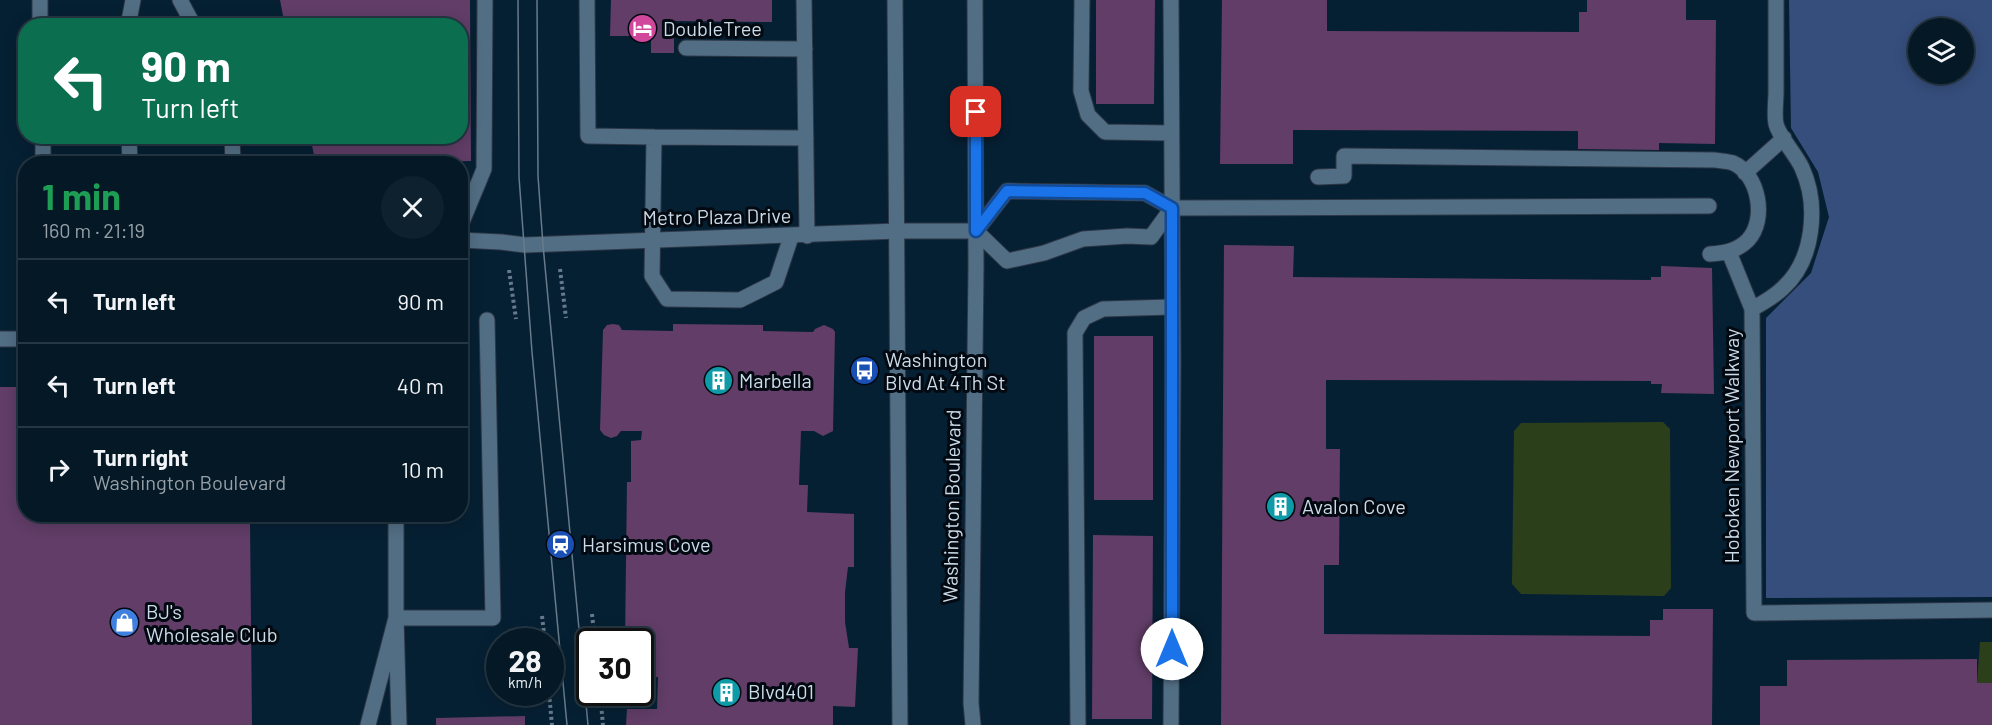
<!DOCTYPE html>
<meta charset="utf-8">
<style>
body{margin:0;font-family:Barlow,sans-serif;background:#0d212e;color:#f1f3f6;height:100vh;display:flex;flex-direction:column;font-size:22px;white-space:nowrap}
*{box-sizing:border-box;margin:0}
p{font-size:20px;color:#97a0a7}
.icon{flex:none;width:33px;height:33px;fill:none;stroke:currentColor;stroke-width:2;stroke-linecap:round;stroke-linejoin:round}
.map{position:relative;flex:1;overflow:hidden}
.details{position:absolute;left:18px;top:156px;width:450px;height:366px;display:flex;flex-direction:column;background:#041826;border-radius:24px;box-shadow:0 3px 15px #0003,0 0 0 2px #253743}
.details>*{flex:none}
.banner{position:absolute;left:18px;top:18px;width:450px;height:126px;border-radius:24px;box-shadow:0 3px 15px #0003,0 0 0 2px #253743;background:#0b6e4f;color:#fff;overflow:hidden}
.tools{position:absolute;left:1908px;top:18px;display:grid;gap:12px}
.tools a{display:grid;place-items:center;width:66px;height:66px;border-radius:50%;background:#041826;box-shadow:0 3px 15px #0003,0 0 0 2px #253743;font-size:30px}
.speed{position:absolute;left:486px;top:628px;display:flex;gap:12px;font-size:30px;font-weight:700;text-align:center}
.speed>*{display:grid;place-content:center;width:78px;height:78px;border-radius:50%;background:#041826;box-shadow:0 3px 15px #0003,0 0 0 2px #253743;line-height:1}
.speed small{font-size:15px;font-weight:400}
.speed .limit{border:3px solid #111;border-radius:9px;background:#fff;color:#111}
.pin{position:absolute;display:grid;place-items:center;width:51px;height:51px;color:#fff;margin:-26px;border-radius:12px;box-shadow:0 3px 9px #0006}
.me{position:absolute;width:66px;margin:-33px;rotate:0deg;stroke-linejoin:round;filter:drop-shadow(0 0 4px #0008)}
.turn{display:flex;align-items:center;gap:21px;height:126px;padding:0 24px;font-size:27px}
.turn .icon{width:78px;height:78px;stroke-width:2.5}
.turn b{display:block;font-size:42px;line-height:51px}
.round{display:grid;place-items:center;flex:none;width:63px;height:63px;border-radius:32px;background:#0d212e}
.summary{display:flex;align-items:center;justify-content:space-between;height:102px;padding:0 24px}
h1{font-size:36px;font-weight:700;line-height:45px;color:#1e9e55}
ul{padding:0;list-style:none}
li{display:flex;align-items:center;gap:18px;height:84px;padding:0 24px;border-top:2px solid #253743}
li div{flex:1}
li b{display:block;font-size:22px}
li em{font-style:normal}
.map>svg:first-child{display:block}
.green{fill:#2b401a}
.water{fill:#364e7c;fill-rule:evenodd}
.building{fill:#613d67}
.lines{fill:none;stroke-linecap:round;stroke-linejoin:round}
.lane-casing{stroke:#2d3747;stroke-width:17}
.street-casing{stroke:#2d3747;stroke-width:17}
.secondary-casing{stroke:#2d3747;stroke-width:17}
.path{stroke:#667a8b;stroke-width:4;stroke-dasharray:3 3;stroke-linecap:butt}
.lane{stroke:#526e84;stroke-width:15}
.street{stroke:#526e84;stroke-width:15}
.secondary{stroke:#526e84;stroke-width:15}
.tram{stroke:#677b8b;stroke-width:1.5}
.route-casing{stroke:#114b97;stroke-width:15}
.route{stroke:#1a73e8;stroke-width:10}
.labels{text-anchor:middle;stroke-width:6;stroke-linejoin:round;paint-order:stroke}
.poi-label{font-size:20px;fill:#ccdbe8;stroke:#020911;text-anchor:start}
.street-label{font-size:20px;fill:#ccdbe8;stroke:#020911}
</style>
<div class="map">
<svg width="1992" height="725" viewBox="0 0 1992 725">
<rect width="100%" height="100%" fill="#062033"/>
<!-- green -->
<path class="green" d="M1663,422L1670,429L1671,588L1664,596L1521,594L1512,584L1514,431L1521,423Z
M1980,642H1992V683H1977Z"/>
<!-- water -->
<path class="water" d="M1789,0H1992V597L1766,598V318L1811,273L1829,217L1818,172L1791,128ZM1918,28H1964V74H1918Z"/>
<!-- building -->
<path class="building" d="M280,0H470L471,161L316,164L310,136H460V26H285Z
M611,0H772V22L674,21V53H651V36H610Z
M1096,0H1155L1154,104H1096Z
M1222,0H1327V31L1579,32V12H1587V0H1686V20H1716L1715,144L1659,143V150L1578,149V131L1293,130V164H1220Z
M1224,245L1294,246L1293,277L1651,280V277H1661V266L1712,268L1714,394L1661,393L1662,384H1651V381L1326,380V449H1340L1339,565H1324V634L1650,636V620H1663V609H1713L1712,725H1221Z
M613,324L619,325L622,330L673,331V324L763,325V331L813,332L815,329L824,325L833,329L835,332L833,431L823,436L814,431H801L799,485H808L807,512L854,514V567H848L845,592V622L849,648H858L855,707L833,706V725H626L627,709H657L658,677H640V642H625L627,482H631V441L641,440L642,431H621L617,436L611,438L604,435L600,430L603,330L607,325Z
M1094,336H1153V500H1094Z
M0,387H26V514H295V521H250L252,725H0Z
M1093,535L1153,536L1152,719H1092Z
M1977,659V683H1992V725H1760V686H1787V660Z
M525,716V725H436V718Z"/>
<g class="lines">
<defs>
<path id="lane" d="M40,0V26
M587,0L588,136L654,137
M804,0L807,236
M128,26L133,0
M686,48L805,49
M43,136V164
M129,136L130,164
M460,227L484,169L485,0
M791,237L776,282L740,300L667,299L652,276L654,137L806,138
M396,514V618L399,725
M368,725L396,618H493L487,320"/>
<path id="street" d="M180,0L194,26
M1082,0L1081,91L1088,115L1105,132L1171,133
M1171,0L1173,360L1171,725
M1776,0C1776,31 1776,61 1776,92C1776,102 1774,115 1776,124C1779,137 1796,154 1802,168C1819,205 1814,260 1783,288C1774,297 1763,303 1752,309L1754,613L1992,610
M232,136L233,164
M1745,173L1784,138
M1318,177L1344,176V156L1715,160C1720,161 1728,161 1733,163C1759,174 1767,220 1748,240C1737,251 1725,253 1710,254
M976,231L1007,191L1145,193L1172,208L1709,206
M976,231L1007,261L1044,253L1083,239L1127,236L1151,237L1172,208
M460,240L501,242L525,245L898,231H976
M1729,252L1752,309
M0,339H26
M1078,725L1075,333L1084,318L1103,309L1172,307"/>
<path id="secondary" d="M895,0L900,725
M973,725L971,703L976,267L975,0"/>
</defs>
<!-- lane casing -->
<use href="#lane" class="lane-casing"/>
<!-- street casing -->
<use href="#street" class="street-casing"/>
<!-- secondary casing -->
<use href="#secondary" class="secondary-casing"/>
<!-- path -->
<path class="path" d="M560,269L566,318
M509,270L516,319
M592,614L595,642
M542,616L545,642
M549,693L552,725
M600,693L603,725"/>
<!-- lane -->
<use href="#lane" class="lane"/>
<!-- street -->
<use href="#street" class="street"/>
<!-- secondary -->
<use href="#secondary" class="secondary"/>
<!-- tram -->
<path class="tram" d="M518,0L519,177L532,352L567,725
M537,0L538,176L543,245L588,725"/>
</g>
<g class="lines">
<defs>
<path id="route" d="M976,112V231L1007,191L1145,193L1172,208V649"/>
</defs>
<!-- route casing -->
<use href="#route" class="route-casing"/>
<!-- route -->
<use href="#route" class="route"/>
</g>
<!-- icons -->
<defs>
<symbol id="hotel-disc" viewBox="-11 -11 22 22"><circle r="9.5" fill="#d1479c" stroke="#020911"/><path d="M-6-4.5h1.5V1H6V5H4.5V3h-9V5H-6ZM-4 0a1.8 1.8 0 1 1 3.6 0ZM.5 0V-2.5h3Q6-2.5 6 0Z" fill="#fff"/></symbol>
<symbol id="bus-disc" viewBox="-11 -11 22 22"><circle r="9.5" fill="#1a4fb4" stroke="#020911"/><path d="M-5-6H5V4H4V6H2V4H-2V6H-4V4H-5ZM-3.5-4V0h7V-4ZM-3.5 1.2v1.5H-2V1.2ZM2 1.2v1.5H3.5V1.2Z" fill="#fff"/></symbol>
<symbol id="building-disc" viewBox="-11 -11 22 22"><circle r="9.5" fill="#0f9aa8" stroke="#020911"/><path d="M-4-6H4V6H1V3H-1V6H-4ZM-2.5-4.3h1.7v1.8h-1.7ZM.8-4.3h1.7v1.8H.8ZM-2.5-1h1.7V.8h-1.7ZM.8-1h1.7V.8H.8Z" fill="#fff"/></symbol>
<symbol id="station-disc" viewBox="-11 -11 22 22"><circle r="9.5" fill="#1a4fb4" stroke="#020911"/><path d="M-3-6H3Q5-6 5-4V2Q5 4 3 4L4.5 6H3L1.5 4h-3L-3 6H-4.5L-3 4Q-5 4-5 2V-4Q-5-6-3-6ZM-3.5-4v3h7v-3ZM-3.5 1v1.5H-2V1ZM2 1v1.5H3.5V1Z" fill="#fff"/></symbol>
<symbol id="shop-disc" viewBox="-11 -11 22 22"><circle r="9.5" fill="#3f7fe0" stroke="#020911"/><path d="M-5-2.5h2.3a2.7 3.5 0 0 1 5.4 0H5L5.5 6h-11ZM-1.5-2.5h3a1.5 2.3 0 0 0-3 0Z" fill="#fff"/></symbol>
</defs>
<g fill-rule="evenodd">
<use href="#hotel-disc" x="626" y="12" width="33" height="33"/>
<use href="#bus-disc" x="848" y="354" width="33" height="33"/>
<use href="#building-disc" x="702" y="364" width="33" height="33"/>
<use href="#building-disc" x="1264" y="490" width="33" height="33"/>
<use href="#station-disc" x="544" y="528" width="33" height="33"/>
<use href="#shop-disc" x="108" y="606" width="33" height="33"/>
<use href="#building-disc" x="710" y="676" width="33" height="33"/>
</g>
<g class="labels">
<!-- poi labels -->
<g class="poi-label">
<text x="663" y="36">DoubleTree</text>
<text x="885" y="367">Washington<tspan x="885" dy="23">Blvd At 4Th St</tspan></text>
<text x="739" y="388">Marbella</text>
<text x="1302" y="514">Avalon Cove</text>
<text x="582" y="552">Harsimus Cove</text>
<text x="146" y="619">BJ's<tspan x="146" dy="23">Wholesale Club</tspan></text>
<text x="748" y="699">Blvd401</text>
</g>
<!-- street labels -->
<g class="street-label">
<text transform="translate(717 217) rotate(-1)" y="7">Metro Plaza Drive</text>
<text transform="translate(1732 446) rotate(-90)" y="7">Hoboken Newport Walkway</text>
<text transform="translate(952 506) rotate(-89)" y="7">Washington Boulevard</text>
</g>
</g>
</svg>
<div class="tools">
<a><svg class="icon" aria-label="layers" viewBox="0 0 24 24"><path d="M12 4l9 5-9 5-9-5zM3 14l9 5 9-5"/></svg></a>
</div>
<div class="speed"><div>28<small>km/h</small></div><div class="limit">30</div></div>
<div class="pin" style="left:976px;top:112px;background:#d93025"><svg class="icon" aria-label="arrive" viewBox="0 0 24 24"><path d="M6 21V4h12l-3 4 3 4H6"/></svg></div>
<svg class="me" style="left:1172px;top:649px" viewBox="-20 -20 40 40"><circle r="19" fill="#fff"/><path d="M0-13L10 11 0 6-10 11z" fill="#1a73e8"/></svg>
<div class="banner">
<div class="turn"><svg class="icon" aria-label="left" viewBox="0 0 24 24"><path d="M17 20v-9H6M10 6l-5 5 5 5"/></svg><div><b>90 m</b>Turn left</div></div>
</div>
<section class="details">
<div class="summary"><div><h1>1 min</h1><p>160 m · 21:19</p></div><a class="round"><svg class="icon" aria-label="close" viewBox="0 0 24 24"><path d="M6 6l12 12M18 6L6 18"/></svg></a></div>
<ul>
<li><svg class="icon" aria-label="left" viewBox="0 0 24 24"><path d="M17 20v-9H6M10 6l-5 5 5 5"/></svg><div><b>Turn left</b></div><em>90 m</em></li>
<li><svg class="icon" aria-label="left" viewBox="0 0 24 24"><path d="M17 20v-9H6M10 6l-5 5 5 5"/></svg><div><b>Turn left</b></div><em>40 m</em></li>
<li><svg class="icon" aria-label="right" viewBox="0 0 24 24"><path d="M7 20v-9h11M14 6l5 5-5 5"/></svg><div><b>Turn right</b><p>Washington Boulevard</p></div><em>10 m</em></li>
</ul>
</section>
</div>
